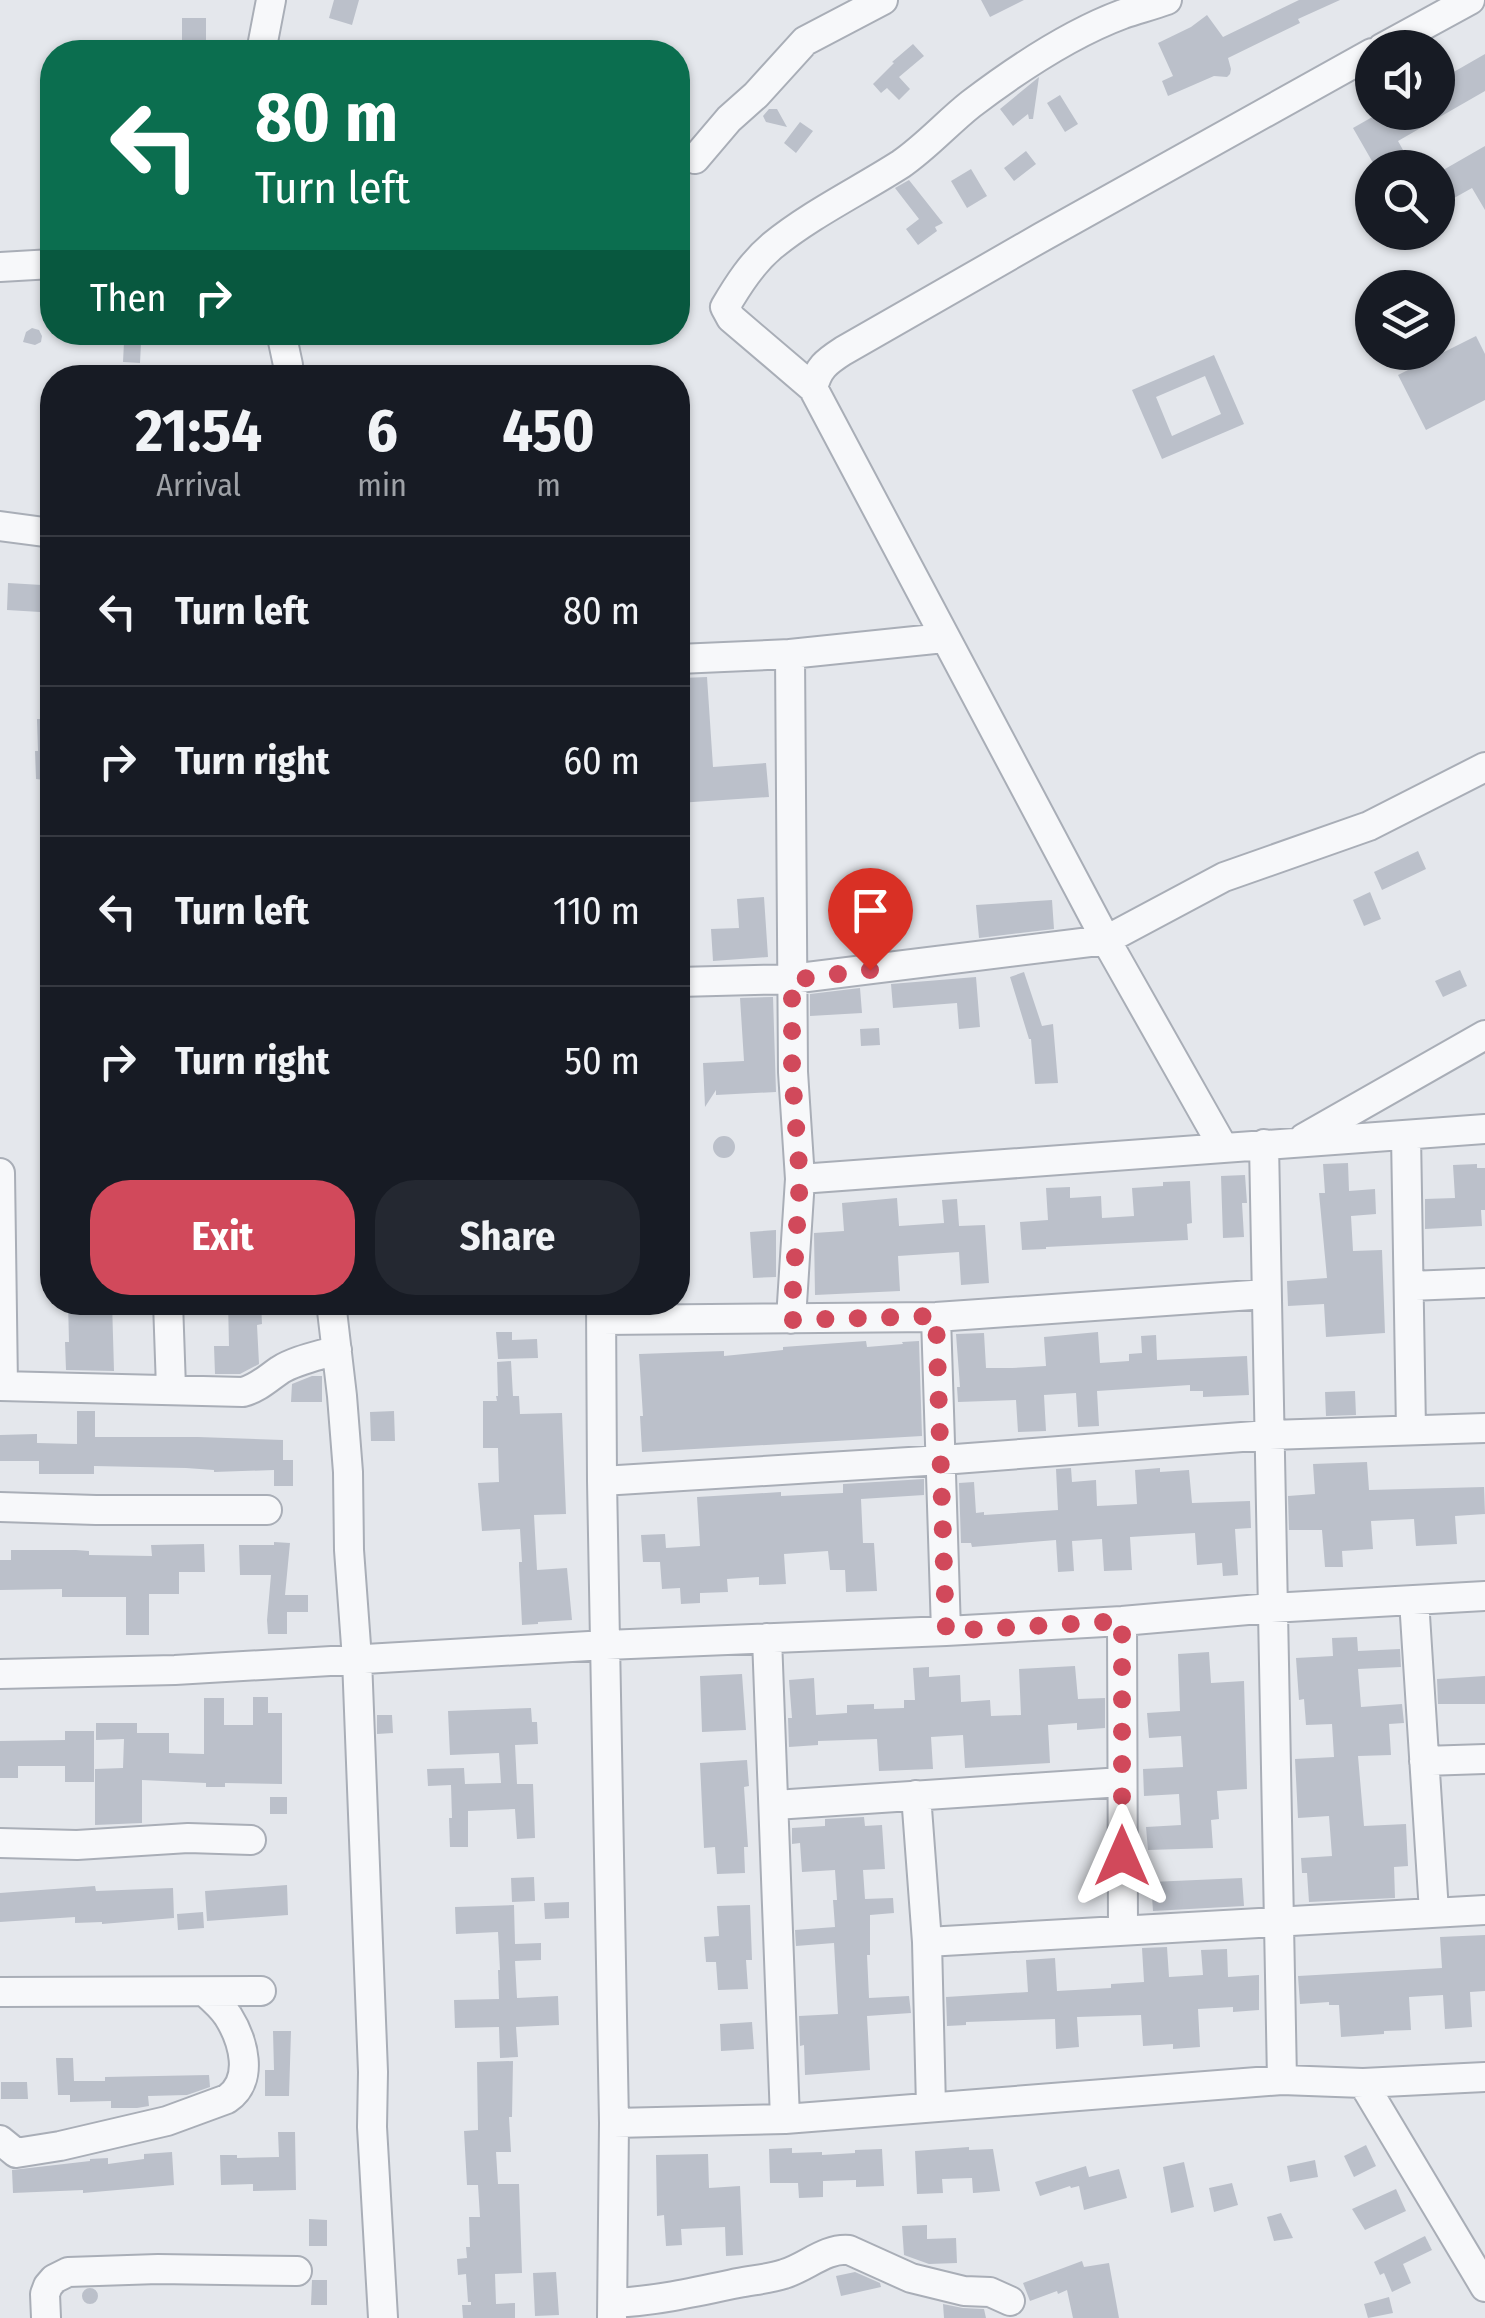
<!DOCTYPE html>
<style>
body{margin:0;font-family:"Fira Sans Condensed",sans-serif;background:#242831;color:#f1f3f6;height:100vh;display:flex;flex-direction:column;font-size:38px;white-space:nowrap}
*{box-sizing:border-box;margin:0}
p{font-size:32px;color:#9ea1a6}
.icon{flex:none;width:55px;height:55px;fill:none;stroke:currentColor;stroke-width:2;stroke-linecap:round;stroke-linejoin:round}
.map{position:relative;flex:1;overflow:hidden}
.sheet{position:absolute;left:40px;top:365px;width:650px;height:950px;display:flex;flex-direction:column;background:#171b24;border-radius:40px;box-shadow:0 2px 8px #0004}
.sheet>*{flex:none}
.top-card{position:absolute;left:40px;top:40px;width:650px;height:305px;border-radius:40px;box-shadow:0 2px 8px #0004;background:#0b6e4f;color:#fff;overflow:hidden}
.fabs{position:absolute;left:1355px;top:30px;display:grid;gap:20px}
.fabs a{display:grid;place-items:center;width:100px;height:100px;border-radius:50%;background:#171b24;box-shadow:0 2px 8px #0004;font-size:50px}
.pin{position:absolute;display:grid;place-items:center;width:85px;height:85px;color:#fff;margin:-102px -42px;border-radius:50% 50% 50% 0;rotate:-45deg;box-shadow:0 0 10px #0007}
.pin .icon{rotate:45deg}
.me{position:absolute;width:110px;margin:-55px;rotate:0deg;stroke-linejoin:round;filter:drop-shadow(0 0 8px #0008)}
.turn{display:flex;align-items:center;gap:35px;height:210px;padding:0 50px;font-size:45px}
.turn .icon{width:130px;height:130px;stroke-width:2.5}
.turn b{display:block;font-size:70px;line-height:85px}
.then{display:flex;align-items:center;height:95px;padding:0 50px;background:#0003;gap:20px;font-size:38px}
.eta{display:flex;justify-content:space-evenly;align-items:center;height:170px;text-align:center}
.eta b{font-size:60px;font-weight:700;line-height:70px}
.cta{display:flex;gap:20px;margin-top:auto;padding:20px 50px}
.cta a{flex:1;height:115px;border-radius:40px;background:#d1495b;color:#fff;font-size:40px;font-weight:700;line-height:115px;text-align:center}
.cta a+a{background:#242831;color:#f1f3f6}
ul{padding:0;list-style:none}
li{display:flex;align-items:center;gap:30px;height:150px;padding:0 50px;border-top:2px solid #363941}
li div{flex:1}
li b{display:block;font-size:38px}
li em{font-style:normal}
.map>svg:first-child{display:block}
.building{fill:#bbc0ca;fill-rule:evenodd}
.lines{fill:none;stroke-linecap:round;stroke-linejoin:round}
.minor-casing{stroke:#a9aeb7;stroke-width:32}
.minor{stroke:#f7f8fa;stroke-width:28}
.route{stroke:#d1495b;stroke-width:18;stroke-dasharray:0 32.4}
</style>
<div class="map">
<svg width="1485" height="2318" viewBox="0 0 1485 2318">
<rect width="100%" height="100%" fill="#e4e7ec"/>
<!-- building -->
<path class="building" d="M334,0H359L352,25L329,18Z
M981,0H1024L990,17Z
M1299,0H1340L1298,19L1300,23L1228,58L1231,69L1230,74L1227,77L1214,76L1168,96L1162,81L1173,76L1158,43L1191,27L1207,15L1223,37Z
M182,18H206V46L182,45Z
M913,44L924,56L899,77L910,89L899,100L887,88L881,93L873,84L894,63L892,62Z
M1485,54V91L1398,141L1413,168H1376L1353,128L1381,112H1438V81Z
M1039,77L1033,119H1029L1028,114L1013,126L1000,109Z
M1060,95L1078,124L1065,132L1047,103Z
M769,109H777L787,127L766,122L763,116Z
M800,122L813,131L796,153L784,143Z
M1485,146V210L1472,188L1438,207V173Z
M1026,151L1036,164L1014,181L1004,168Z
M971,169L987,196L967,208L951,181Z
M909,180L943,223L935,227L937,231L918,245L906,229L919,219L895,188Z
M32,328L39,330L42,336L41,342L35,345L23,342L26,332Z
M1476,336L1485,354V400L1426,430L1398,375Z
M124,342L141,343L140,363L123,362Z
M1214,355L1244,424L1162,459L1132,390ZM1205,376L1221,414L1172,436L1156,397Z
M8,583L42,585L40,612L7,610Z
M707,677L713,767L766,763L769,797L678,803V769L689,768L682,678Z
M37,719H52V781L36,779L35,751H38Z
M1418,851L1426,869L1382,890L1374,872Z
M1370,892L1381,919L1364,926L1353,900Z
M764,897L768,957L713,961L711,929L739,928L737,899Z
M1052,900L1054,929L979,938L976,905Z
M1460,970L1467,986L1443,997L1435,981Z
M1024,972L1042,1026L1053,1024L1058,1083L1035,1084L1031,1039H1029L1010,977Z
M976,977L980,1027L959,1029L957,1003L893,1008L891,984Z
M860,988L862,1013L810,1016V994Z
M773,997L776,1092L716,1095V1090L705,1107L703,1063L744,1061L740,998Z
M879,1028L880,1045L861,1046L860,1029Z
M713 1147a11 11 0 1 1 22 0a11 11 0 1 1-22 0Z
M1348,1163L1349,1191L1375,1189L1376,1214L1351,1216L1353,1251L1382,1250L1385,1333L1326,1337L1324,1304L1288,1306L1287,1281L1327,1278L1319,1193H1325L1323,1164Z
M1477,1164V1168H1485V1210H1481L1482,1226L1425,1229V1199L1455,1198L1453,1165Z
M1245,1175L1247,1203H1242L1244,1237L1223,1238L1221,1176Z
M1190,1181L1192,1223L1187,1224L1188,1240L1046,1247V1249L1022,1250L1020,1222L1048,1220L1046,1188L1070,1187V1198L1101,1196L1102,1218L1134,1216L1132,1188L1163,1186V1182Z
M897,1198L899,1226L944,1223L942,1200L957,1199L959,1226L985,1225L989,1283L961,1285L959,1252L898,1256L900,1291L815,1295L814,1233L844,1231L842,1203Z
M776,1230V1277L753,1278L750,1232Z
M68,1302H112L114,1371L66,1370L65,1342H69Z
M228,1302H261L262,1324L257,1325L259,1364L240,1374H215L214,1346H229Z
M496,1332H512V1340L537,1339L538,1358L498,1359Z
M1098,1332L1100,1363L1129,1361V1354L1142,1353L1141,1336L1156,1335L1157,1360L1247,1356L1249,1395L1203,1397V1391H1190V1385L1097,1391L1099,1426L1078,1427L1076,1393L1044,1395L1046,1431L1018,1432L1016,1400L958,1402L957,1387H960L956,1334L984,1333L986,1368H1012L1046,1366L1044,1337Z
M866,1341L867,1347L903,1344L902,1342L919,1341L922,1436L642,1452L640,1416H643L639,1354L724,1351V1356L783,1350V1347Z
M511,1361L513,1396H519L520,1414L562,1413L566,1514L534,1515L537,1570L567,1568L572,1620L538,1622V1624L522,1625L519,1566V1562H522L520,1529L482,1531L478,1483L499,1482L498,1448H483V1401H497L496,1396H498L497,1362Z
M312,1376H322V1402H291L292,1384Z
M1355,1391L1356,1415L1326,1416L1325,1392Z
M77,1411H95V1437H198L283,1440V1460H293V1486H274V1470L214,1472V1470L186,1468L94,1466V1474H39V1461H0V1435L37,1434V1443L77,1444Z
M394,1411L395,1441H371L370,1412Z
M1367,1462L1369,1490L1484,1487L1485,1514L1455,1516L1457,1544L1416,1546L1414,1519L1371,1521L1373,1549L1342,1551L1343,1567H1325L1322,1530H1289L1288,1496L1315,1494L1313,1464Z
M1071,1468L1072,1482L1096,1480L1097,1506L1137,1504L1135,1470L1160,1468V1472L1189,1470L1192,1503L1250,1501L1251,1528L1235,1529L1238,1575L1223,1576L1222,1563L1197,1565L1195,1533L1130,1537L1132,1570L1104,1571L1102,1539L1072,1541L1074,1571L1058,1572L1056,1540L972,1547L971,1543H961L959,1483L974,1482L976,1513L984,1512V1515L1058,1510L1056,1469Z
M924,1479V1495L861,1499L863,1543H874L877,1591L846,1592L845,1570H830L828,1551L784,1554L786,1584L759,1585V1577L727,1579L728,1592L700,1593V1603L681,1604L680,1588L662,1589L660,1562H643L641,1535L665,1534L666,1548L700,1546L697,1497L781,1492V1496L843,1493V1484Z
M274,1542L290,1543L285,1595H308V1612H287V1634H268L267,1620L271,1575H240L239,1545H274Z
M204,1544L205,1572H179V1594H149V1635H126V1597H62V1589L0,1590V1560H11V1550H76L89,1551V1555L152,1556L151,1545Z
M1357,1637L1358,1651L1400,1649L1401,1667L1358,1669L1361,1707L1402,1704L1404,1723L1389,1724L1391,1755L1358,1756L1364,1826L1406,1824L1408,1866L1394,1867L1395,1898L1309,1902L1307,1873H1302L1301,1858L1332,1856L1329,1816L1298,1818L1295,1759L1334,1757L1332,1724L1306,1725L1304,1699L1299,1700L1296,1658L1333,1656L1332,1638Z
M1209,1652L1211,1683L1244,1681L1247,1789L1217,1791L1219,1819L1211,1820L1213,1848L1148,1850L1146,1827L1181,1825L1179,1794L1144,1796L1143,1769L1183,1767L1181,1736L1149,1738L1147,1713L1180,1711L1178,1654Z
M1075,1666L1078,1699L1105,1698V1728L1077,1730V1723L1048,1725L1050,1763L965,1768L963,1735L931,1737L933,1769L879,1771L877,1739L818,1741V1745L789,1747L788,1718H792L789,1680L814,1678L816,1715L847,1713V1705L874,1704V1709L904,1708V1700H915L913,1668L929,1667V1677L960,1675L961,1702L990,1700L991,1716L1021,1715L1019,1669Z
M742,1674L746,1730L702,1732L700,1676Z
M1485,1676V1704H1438L1437,1679Z
M253,1697H268V1713H282V1784L225,1783V1787H206V1783L142,1780V1823L95,1825V1769L123,1768L124,1739L96,1740V1723H137V1733H169V1753L204,1754V1698H224V1725H253Z
M531,1708L532,1722H537L538,1744L515,1745L517,1784H533L535,1838L517,1839L515,1809L468,1811V1847H450L449,1818H452L451,1785L428,1786L427,1769L464,1768L465,1784L501,1783L499,1753L450,1755L448,1711Z
M377,1715H392L393,1733L377,1734Z
M65,1731H94V1782H65V1766H18V1778H0V1741L65,1740Z
M747,1760L749,1786L744,1787L748,1847H744L745,1873L717,1874L715,1847L704,1848L700,1763Z
M270,1797H287V1814H270Z
M864,1817L865,1826L882,1825L885,1869L863,1870L865,1899L893,1898L894,1913L870,1915V1955H867L869,1998L909,1996L911,2013L867,2016L870,2070L805,2075L804,2045L800,2046L799,2016L838,2014L834,1943L796,1946L795,1930L835,1927L833,1900H837L835,1870L802,1872L800,1843L792,1844V1828L825,1826V1819Z
M534,1877L535,1901L512,1902L511,1878Z
M1242,1878L1244,1906L1153,1911L1151,1882Z
M287,1885L288,1915L207,1921L205,1891Z
M95,1886L96,1891L173,1888L174,1918L102,1924V1922L75,1923V1917L0,1922V1893Z
M569,1902V1918L545,1919L544,1903Z
M514,1905L515,1944L541,1943V1960L515,1961L517,1998L558,1996L559,2025L516,2027L518,2057L500,2058L499,2027L455,2028L454,2000L499,1999L498,1970H500L498,1932L456,1934L455,1907Z
M750,1905L752,1960H746L748,1989L718,1990L716,1962H706L704,1937L719,1936L717,1906Z
M203,1912L204,1928L178,1930L177,1914Z
M1485,1935V1991L1470,1992L1472,2027L1445,2029L1443,1995L1409,1997L1411,2030L1384,2031V2034L1341,2037L1339,2005H1329V2002L1300,2004L1298,1976L1442,1968L1440,1937Z
M1167,1947L1169,1977L1203,1975L1201,1950L1227,1949L1228,1977L1259,1975V2010L1233,2012V2007L1198,2009L1200,2047L1173,2049V2044L1143,2046L1141,2015L1077,2017L1079,2047L1056,2049L1055,2019L966,2022V2025L947,2026L946,1997L1028,1992L1026,1960L1055,1958L1057,1991L1111,1988V1984L1144,1982L1142,1948Z
M752,2022L754,2049L721,2051L720,2024Z
M273,2031H291L289,2096H265V2070H274Z
M56,2058H73L74,2081H105V2077L209,2075L210,2087L187,2095L148,2096L149,2106L137,2108H111V2101L70,2102V2095H58Z
M513,2061L512,2117H509L511,2152H496L498,2184H519L522,2273L495,2274L496,2304L515,2303V2318H463L462,2305H471V2302H468L466,2274L458,2275L457,2259L467,2258L466,2247H470L469,2217H480L478,2185H467L464,2131L478,2130L477,2062Z
M1,2082H27L28,2099H1Z
M278,2132H295L296,2190L253,2191V2184L221,2185L220,2155H237V2158L279,2157Z
M1366,2145L1376,2166L1354,2177L1344,2156Z
M969,2147V2150L993,2149L1000,2191L973,2193L972,2178L942,2179L943,2193L917,2194L915,2151Z
M792,2148V2153L822,2152V2155L855,2153V2150L882,2149L884,2186L856,2187V2180L823,2181V2197L799,2198L798,2183H770L769,2149Z
M172,2152L174,2185L83,2193V2190L13,2193L12,2170L90,2161V2159L108,2158V2164L144,2159V2154Z
M708,2154L709,2188L740,2186L743,2255L726,2256L725,2227L681,2229L682,2245L666,2246L664,2215L657,2216L656,2155Z
M1315,2160L1318,2177L1290,2182L1287,2166Z
M1184,2162L1194,2207L1171,2213L1163,2167Z
M1086,2166L1089,2177L1119,2169L1127,2198L1084,2210L1079,2186L1071,2188L1070,2186L1040,2196L1035,2182Z
M1232,2183L1238,2205L1214,2212L1209,2188Z
M1396,2189L1406,2211L1365,2230L1352,2209Z
M1281,2213L1293,2238L1274,2241L1267,2217Z
M309,2219L327,2220V2246H309Z
M927,2225V2239L956,2238L957,2263L929,2264L904,2255L902,2226Z
M1425,2236L1432,2250L1403,2264L1411,2283L1392,2292L1384,2273L1380,2275L1374,2262Z
M1082,2261L1084,2267L1109,2263L1119,2318H1073L1067,2290L1058,2294L1057,2291L1030,2301L1023,2283Z
M556,2272L559,2315L535,2316L533,2273Z
M855,2272L880,2283L881,2287L841,2296L836,2276Z
M312,2280H327V2305H311Z
M82 2296a8 8 0 1 1 16 0a8 8 0 1 1-16 0Z
M1389,2297L1393,2313L1368,2318L1364,2304Z
M943,2304L963,2308L984,2309L986,2318H944Z"/>
<g class="lines">
<defs>
<path id="minor" d="M1167,0C1153,5 1138,9 1123,14C1069,34 1017,69 971,104C947,123 927,146 901,164C859,191 811,214 772,246C752,263 738,285 725,307L731,318L813,388L1106,940L1223,1147
M1382,48L1470,0
M261,52L271,0
M695,159L729,119L756,95L805,41L883,0
M0,267L52,264
M281,332L288,365L287,378
M813,388C818,368 826,362 843,351L1042,237L1372,53
M0,526L52,533
M790,654L944,638
M678,659L790,654L793,1072L800,1179L791,1319
M678,982L791,979L1106,940L1224,877L1369,826L1485,767
M1406,1135L1411,1430
M1304,1138L1485,1035
M1264,1144L1282,2080
M0,1173L3,1386
M800,1179L1485,1129
M1409,1286L1485,1283
M168,1302L171,1388
M331,1302L342,1396L348,1472L349,1550L357,1659L373,2072L372,2127L383,2318
M601,1302L602,1481L614,2123L612,2318
M936,1317L946,1631
M602,1320L936,1317L1266,1294
M0,1386L243,1392C258,1388 267,1379 280,1370C296,1360 318,1356 337,1350
M602,1481L942,1460L1268,1435L1485,1428
M0,1507L96,1510H267
M1414,1600L1434,1912
M1122,1621L1123,1930
M767,1638L785,2119
M0,1674L175,1670L606,1645L946,1631L1122,1621L1271,1608L1485,1596
M1424,1761L1485,1759
M916,1795L927,1942L931,2107
M775,1805L1122,1782
M0,1843L77,1845L188,1838L251,1840
M927,1942L1485,1910
M0,1992L261,1991
M1363,2083L1485,2287
M614,2123L785,2119L1282,2080L1363,2083L1485,2077
M0,2140L16,2153L60,2146L167,2121L227,2099C255,2080 243,2040 228,2016C222,2007 213,1999 205,1992
M613,2303C656,2301 696,2292 738,2283C753,2280 769,2279 784,2274C807,2267 825,2248 849,2250L911,2278L964,2291L990,2292L1010,2301
M46,2318L45,2294L48,2286L54,2279L68,2272L158,2269L297,2271"/>
</defs>
<!-- minor casing -->
<use href="#minor" class="minor-casing"/>
<!-- minor -->
<use href="#minor" class="minor"/>
</g>
<g class="lines">
<!-- route -->
<path class="route" d="M870,970L792,980V1072L800,1179L791,1320L936,1316L946,1631L1122,1621V1856"/>
</g>
</svg>
<div class="fabs">
<a><svg class="icon" aria-label="sound" viewBox="0 0 24 24"><path d="M4 9h4l5-4v14l-5-4H4zM17 9q2 3 0 6"/></svg></a>
<a><svg class="icon" aria-label="search" viewBox="0 0 24 24"><circle cx="10" cy="10" r="6"/><path d="M15 15l6 6"/></svg></a>
<a><svg class="icon" aria-label="layers" viewBox="0 0 24 24"><path d="M12 4l9 5-9 5-9-5zM3 14l9 5 9-5"/></svg></a>
</div>
<div class="pin" style="left:870px;top:970px;background:#d93025"><svg class="icon" aria-label="arrive" viewBox="0 0 24 24"><path d="M6 21V4h12l-3 4 3 4H6"/></svg></div>
<svg class="me" style="left:1122px;top:1856px" viewBox="-20 -20 40 40"><path d="M0-17L14 15 0 8-14 15z" fill="#d1495b" stroke="#fff" stroke-width="4"/></svg>
<div class="top-card">
<div class="turn"><svg class="icon" aria-label="left" viewBox="0 0 24 24"><path d="M17 20v-9H6M10 6l-5 5 5 5"/></svg><div><b>80 m</b>Turn left</div></div>
<div class="then">Then<svg class="icon" aria-label="right" viewBox="0 0 24 24"><path d="M7 20v-9h11M14 6l5 5-5 5"/></svg></div>
</div>
<section class="sheet">
<div class="eta">
<div><b>21:54</b><p>Arrival</p></div>
<div><b>6</b><p>min</p></div>
<div><b>450</b><p>m</p></div>
</div>
<ul>
<li><svg class="icon" aria-label="left" viewBox="0 0 24 24"><path d="M17 20v-9H6M10 6l-5 5 5 5"/></svg><div><b>Turn left</b></div><em>80 m</em></li>
<li><svg class="icon" aria-label="right" viewBox="0 0 24 24"><path d="M7 20v-9h11M14 6l5 5-5 5"/></svg><div><b>Turn right</b></div><em>60 m</em></li>
<li><svg class="icon" aria-label="left" viewBox="0 0 24 24"><path d="M17 20v-9H6M10 6l-5 5 5 5"/></svg><div><b>Turn left</b></div><em>110 m</em></li>
<li><svg class="icon" aria-label="right" viewBox="0 0 24 24"><path d="M7 20v-9h11M14 6l5 5-5 5"/></svg><div><b>Turn right</b></div><em>50 m</em></li>
</ul>
<div class="cta"><a>Exit</a><a>Share</a></div>
</section>
</div>
